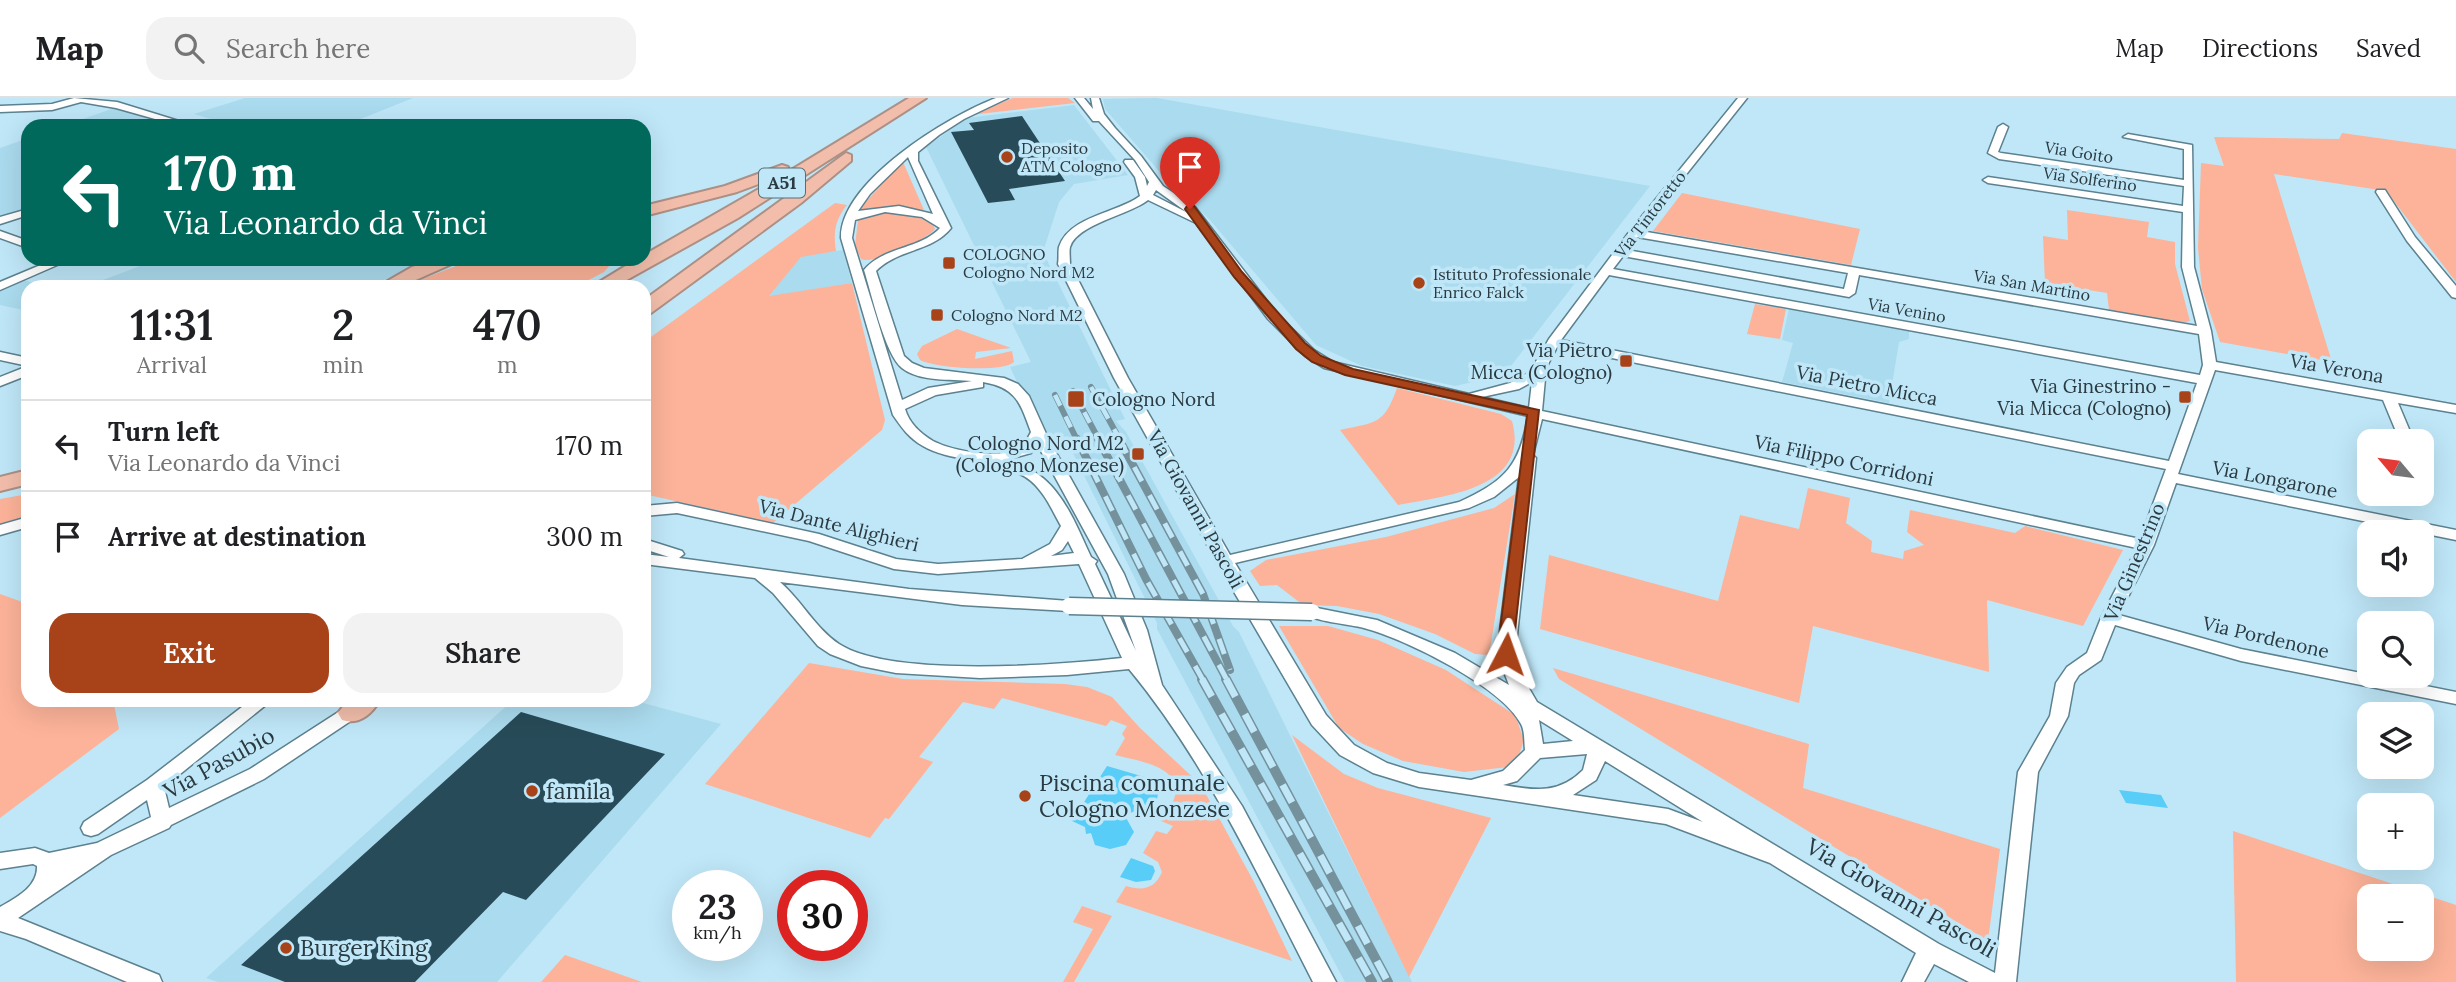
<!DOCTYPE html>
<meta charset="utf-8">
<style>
body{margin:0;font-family:Lora,serif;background:#f2f2f2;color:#202124;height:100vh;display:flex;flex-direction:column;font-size:26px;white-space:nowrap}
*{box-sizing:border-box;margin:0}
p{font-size:23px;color:#757577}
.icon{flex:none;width:38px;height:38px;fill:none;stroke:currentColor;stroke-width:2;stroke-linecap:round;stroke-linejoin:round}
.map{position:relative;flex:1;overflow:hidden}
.details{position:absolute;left:21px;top:182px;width:630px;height:427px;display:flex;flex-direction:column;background:#fff;border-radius:21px;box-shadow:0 7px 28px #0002}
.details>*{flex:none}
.banner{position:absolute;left:21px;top:21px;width:630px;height:147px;border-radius:21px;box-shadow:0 7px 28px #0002;background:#00695c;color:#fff;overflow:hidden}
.needle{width:46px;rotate:299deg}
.controls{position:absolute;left:2357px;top:331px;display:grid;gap:14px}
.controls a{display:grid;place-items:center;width:77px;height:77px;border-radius:14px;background:#fff;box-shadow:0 7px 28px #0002;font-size:35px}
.speed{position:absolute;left:672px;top:772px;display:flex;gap:14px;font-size:35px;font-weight:700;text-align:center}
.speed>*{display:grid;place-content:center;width:91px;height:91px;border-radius:50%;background:#fff;box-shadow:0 7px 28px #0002;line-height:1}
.speed small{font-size:18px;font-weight:400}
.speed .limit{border:10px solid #d22;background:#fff;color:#111}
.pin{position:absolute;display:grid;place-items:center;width:60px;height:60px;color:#fff;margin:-72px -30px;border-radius:50% 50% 50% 0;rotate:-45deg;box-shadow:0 0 7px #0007}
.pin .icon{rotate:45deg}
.me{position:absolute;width:77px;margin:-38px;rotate:4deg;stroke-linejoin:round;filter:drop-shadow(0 0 5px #0008)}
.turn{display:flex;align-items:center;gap:24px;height:147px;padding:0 28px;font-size:32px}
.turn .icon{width:91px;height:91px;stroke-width:2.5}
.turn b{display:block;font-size:49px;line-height:60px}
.eta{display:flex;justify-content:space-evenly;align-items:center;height:119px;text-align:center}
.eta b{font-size:42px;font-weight:600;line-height:49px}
.action{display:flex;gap:14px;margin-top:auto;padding:14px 28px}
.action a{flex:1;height:80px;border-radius:21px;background:#a84218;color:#fff;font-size:28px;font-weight:600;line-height:80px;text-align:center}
.action a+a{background:#f2f2f2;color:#202124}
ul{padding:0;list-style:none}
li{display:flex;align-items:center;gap:21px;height:91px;padding:0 28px;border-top:2px solid #e0e0e0}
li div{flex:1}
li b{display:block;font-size:26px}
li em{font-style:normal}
header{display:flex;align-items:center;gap:42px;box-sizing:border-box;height:98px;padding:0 35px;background:#fff;border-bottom:2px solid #e0e0e0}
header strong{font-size:33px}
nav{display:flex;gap:38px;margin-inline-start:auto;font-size:24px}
.search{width:490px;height:63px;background:#f2f2f2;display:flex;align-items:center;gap:18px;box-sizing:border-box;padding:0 24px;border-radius:21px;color:#757577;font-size:26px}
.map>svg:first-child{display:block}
.built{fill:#abdbee}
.green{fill:#fcb399;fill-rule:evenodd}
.water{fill:#58cdf7}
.building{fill:#284b59}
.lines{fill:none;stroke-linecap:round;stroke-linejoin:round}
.minor-casing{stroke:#5c818f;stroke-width:3}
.highway-casing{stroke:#ac9086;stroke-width:4}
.minor{fill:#fff;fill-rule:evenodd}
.highway{fill:#f2beab;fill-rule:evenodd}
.rail-far2-casing{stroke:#75919c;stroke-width:6}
.rail-far1-casing{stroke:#75919c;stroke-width:8}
.rail-casing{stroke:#75919c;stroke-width:10}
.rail-far2{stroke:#bfe7f8;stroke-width:4.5;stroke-dasharray:12;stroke-linecap:butt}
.rail-far1{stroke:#bfe7f8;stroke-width:5;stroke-dasharray:16;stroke-linecap:butt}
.rail{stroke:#bfe7f8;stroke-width:7;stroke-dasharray:20;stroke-linecap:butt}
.minor-bridge-casing{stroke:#5c818f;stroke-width:19;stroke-linecap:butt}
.minor-bridge{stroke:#fff;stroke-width:16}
.route{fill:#a84218;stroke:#6d2b10;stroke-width:2}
.poi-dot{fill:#a84218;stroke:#bfe7f8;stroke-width:2.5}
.labels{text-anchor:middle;stroke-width:7;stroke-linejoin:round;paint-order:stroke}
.far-poi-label{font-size:16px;fill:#2a3a40;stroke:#bfe7f8;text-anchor:start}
.far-street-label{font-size:16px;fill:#2a3a40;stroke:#bfe7f8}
.shield{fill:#bfe7f8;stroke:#576e77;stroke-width:2}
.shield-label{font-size:18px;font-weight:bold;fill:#2a3a40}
.poi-label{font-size:19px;fill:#2a3a40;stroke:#bfe7f8;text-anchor:end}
.street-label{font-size:19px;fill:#2a3a40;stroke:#bfe7f8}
.near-street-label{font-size:23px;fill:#2a3a40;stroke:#bfe7f8}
.near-poi-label{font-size:23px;fill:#2a3a40;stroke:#bfe7f8;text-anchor:start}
</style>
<header>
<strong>Map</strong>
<div class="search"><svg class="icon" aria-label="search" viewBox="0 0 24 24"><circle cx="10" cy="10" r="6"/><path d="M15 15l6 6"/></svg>Search here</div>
<nav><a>Map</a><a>Directions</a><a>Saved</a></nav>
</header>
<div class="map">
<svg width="2456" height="884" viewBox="0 0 2456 884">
<rect width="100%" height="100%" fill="#bfe7f8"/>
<!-- built -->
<path class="built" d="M245,0H413L343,28H234L194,16Z
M1157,0L1650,88L1504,277L1455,288L1362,268L1316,247L1210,122L1159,73L1105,11L1103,1Z
M1074,7L1128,77L1074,86L1059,104L1043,154L1125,321L1116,323L1126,334L1233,528L1239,534L1412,884H1345L1157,531V525L1067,343L1046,346L1010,269L1031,264L926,49L967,20Z
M114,10L173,28H63Z
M28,40V111L0,120V50Z
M843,152L852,185L768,199L801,158Z
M159,161H431L367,189H84Z
M22,181L43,189H28V213L0,207V190Z
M1789,211L1909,233V241L1899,244L1889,305L1782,284L1793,245L1782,242Z
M513,602H632L721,626L497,884H218L206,880Z"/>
<!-- green -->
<path class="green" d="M1013,0H1068L1075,5L970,17Z
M2342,35L2456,51V184L2386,93L2274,76L2332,264L2220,244L2202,191L2198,150L2201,65L2224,68L2214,39L2339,41Z
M903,64L924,112L882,109L858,112Z
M1682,95L1860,131L1851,167L1653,133Z
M835,105L847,107C835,122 833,134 836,153L801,159L769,198L852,185L885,322L882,332L773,425L644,396V244Z
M2067,112L2149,124L2147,139L2175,144V166L2190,223L2182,225L2109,212L2107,195L2045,185L2043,138L2068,142Z
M896,114L931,123L935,131C925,143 875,167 861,161L855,148L858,122L869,116Z
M474,161H615L604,174L575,189H402Z
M1755,206L1786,211L1780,241L1747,236Z
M957,231L1011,250L976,254L975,261L1012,253L1014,264C1002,275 935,270 920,262L917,256L922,248Z
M1397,290L1501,316L1512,323C1531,391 1444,398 1398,407L1340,332C1376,324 1384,327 1397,290Z
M1808,390L1850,400L1846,425L1872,443L1871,454L1903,461L1904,453L1924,447L1907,434L1910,412L2015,435L2025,428L2123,452L2083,528L1987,502L1989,574L1813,528L1799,605L1540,531L1549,457L1718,503L1740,417L1799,431Z
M28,396V420L0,428V401Z
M1515,396L1489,557L1475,556L1435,536L1379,516L1337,508L1303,507L1277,487L1260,488L1250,473L1266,462L1386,439L1494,410Z
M0,496L28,506V602H113L119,631L0,720Z
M1279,528H1328L1378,542L1446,572L1515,617L1524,642L1519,657L1508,669L1464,674L1403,663L1363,646L1339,630Z
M809,565L903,581L1065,586L1087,589L1112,599L1140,630L1201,687L1254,784L1292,863L1116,804L1126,788C1142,793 1155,791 1162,774L1158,764L1143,755L1156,733L1167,736L1173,728L1161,723C1165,715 1173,706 1175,698C1183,668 1134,662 1115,657L1125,640L1122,636L1127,628L1111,622L1106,628L1002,600L994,611L963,604L919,659L933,664L889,721L885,720L870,740L705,686Z
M1553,570L1809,646L1803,690L2000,751L1988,843L1559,581Z
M1292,637L1344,676L1378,690L1491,720L1409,879Z
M2233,733L2456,807V884H2236ZM2370,798H2422V850H2370Z
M1082,808L1112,818L1074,884H1063L1093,831L1073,824Z
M565,857L642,884H541Z"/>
<!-- water -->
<path class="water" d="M1107,668L1148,680L1159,690L1156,707C1146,713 1133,711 1125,718L1134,734L1126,747L1110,751L1095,747L1091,735L1086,736L1085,729L1072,723Z
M2119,692L2161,697L2168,710L2126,705Z
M1131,760L1153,768L1155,773L1151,782L1136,784L1120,779Z"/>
<!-- building -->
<path class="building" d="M1022,18L1065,83L1009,91L1015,102L988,105L951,34L974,32L969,25Z
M521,614L665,656L526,802L503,794L415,884H285L241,867Z"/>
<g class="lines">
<defs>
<path id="minor" d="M74,0L117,4L195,28H180L116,10L81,4L52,12L0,14V8L52,6Z
M996,0H1008L964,21L939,37L918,54V63L951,130C932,154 897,151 876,173L904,258L912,265L924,270L1004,280L1018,286L1029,298L1048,340L1124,476L1147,532L1162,587L1242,708L1336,884H1313C1258,777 1206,664 1129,571L1067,577L980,580L896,575L861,568L830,556L818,548L773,495L755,480L644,466V456L669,459L644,451V441L682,453L684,456L679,460L909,491L1069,503L1077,508L1069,513L962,507L780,484C802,503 815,530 839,546C891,580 1059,567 1122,560L1079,466L938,476L894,471L809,443L677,415L644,418V408L677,405L819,436L896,461L938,466L1022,461L1050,446L1061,428C1052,412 1045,395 1031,383C1002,360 951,365 923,348C909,340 902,330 893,317L841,140C840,84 948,18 996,0ZM908,59L933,116L899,108L858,113L870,96ZM885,114L922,119L940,130C919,152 884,148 864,172C871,194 885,257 902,270C920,284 950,281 972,283L928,290L902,302L852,140L855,122ZM983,284C1017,290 1020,305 1031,334C1029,338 1025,345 1022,348C1004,363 952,353 933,343C921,336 909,325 905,311L936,297L983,289ZM1037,346L1108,476L1136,553L1095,466L1097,463L1091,459C1071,416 1057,374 1006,362L1031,355ZM1068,443L1074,455L1051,458L1062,452Z
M1075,0H1084L1093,11L1091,0H1099L1104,16L1115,30L1141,58L1163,88L1195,109L1277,216L1314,252L1333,264L1469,296L1510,285L1530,274L1549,241L1630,133L1738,0H1747L1641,133L2197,228L2182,169L2183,114L1988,85L1983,82L1988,79L2183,108L2184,88L1999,61L1988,55L1998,29L2003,26L2008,29L1998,54L2001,55L2184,82V51L2123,39L2128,36L2192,47L2194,169L2211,233L2216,264L2456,307V315L2398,305L2414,343H2400L2383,302L2215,272L2178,376L2456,432V442L2176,385L2154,447L2119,517L2241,551L2456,594V606L2241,563L2115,527L2101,562L2079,577L2074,585L2068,618L2038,674L2016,884H1969L1934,866L1924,884H1902L1916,855L1770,765L1666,726L1419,689L1373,675L1340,657L1312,627L1216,463L1114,280L1058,166C1059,161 1058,154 1059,149C1069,118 1118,115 1140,98L1135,79L1124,64L1125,62H1133L1145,79L1147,88L1149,84L1135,62L1099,23H1093ZM1156,92L1188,115L1153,97ZM1148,102L1196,125L1268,221L1305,258L1324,270L1528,318C1520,368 1505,383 1459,404L1230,457L1128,280L1070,166C1070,161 1069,153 1070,149C1077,126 1129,117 1148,102ZM1637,139L1848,175L1844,191L1627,152ZM1623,158L1849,199L1855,195L1859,177L2199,236L2203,267L2200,277L1613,171ZM1609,177L2197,285L2169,363L1561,242ZM1557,249L2166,371L2140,441L1542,313L1546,270ZM1532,284L1529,310L1482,299L1519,291ZM1542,321L2137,450L2101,520L2087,555L2067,569L2056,585L2050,618L2018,674L1995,875L1939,846L1537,604L1523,580L1515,556L1536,360L1533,357ZM1519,379L1497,556L1509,587L1455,555L1377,522L1312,509L1304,514C1312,524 1350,526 1364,530C1406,541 1502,589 1521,626C1525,633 1524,644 1525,652L1503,673L1471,682L1419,675L1387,665L1354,647L1326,617L1235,465L1469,410L1494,399ZM1539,622L1573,643L1543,646ZM1587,656L1583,672C1558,697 1534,692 1503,687L1517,683L1540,660ZM1605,663L1703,724L1668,711L1573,697L1596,682Z
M2377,92H2385L2415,139L2456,188V200L2452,199L2407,143L2376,94Z
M28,111V117L0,126V119Z
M0,133L28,143V150L0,140Z
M55,161H71L0,192V184Z
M0,254L28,260V268L0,262Z
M28,268V277L0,288V279Z
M28,419V429L0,437V427Z
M251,602H272L164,689L169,710L250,671L357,602H379L376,606L264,681L171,727L169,730L111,757L18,820L159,877L162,884H127L26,841L0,833V809C16,800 38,789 37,768L33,766L0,771V755L35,750L49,755L97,745L151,719L147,702L98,736L91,738L84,736L81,730L84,724L147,682Z"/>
<path id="highway" d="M909,0H926L738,120L614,189H591L637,161H644V157L785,76L737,94L644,118V108L725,88L782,67L788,69V74Z
M846,55L851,57V63L801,105L651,215L644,217V202Z
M436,161H463L400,189H377L412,169Z
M28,372V386L0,393V379Z
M348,602H380C371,617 359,627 342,622L338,615Z"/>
</defs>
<!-- minor casing -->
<use href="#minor" class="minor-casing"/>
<!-- highway casing -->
<use href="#highway" class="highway-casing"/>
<!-- minor -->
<use href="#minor" class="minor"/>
<!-- highway -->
<use href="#highway" class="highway"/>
<defs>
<path id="rail-far2" d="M1091,289L1120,342
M1073,293L1099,342
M1055,297L1077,342"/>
<path id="rail-far1" d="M1077,341L1146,481L1203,582
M1098,341L1227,582
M1119,341L1203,496L1230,572"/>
<path id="rail" d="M1202,581L1372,884
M1226,581L1388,884"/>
</defs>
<!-- rail-far2 casing -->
<use href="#rail-far2" class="rail-far2-casing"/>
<!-- rail-far1 casing -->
<use href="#rail-far1" class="rail-far1-casing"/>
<!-- rail casing -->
<use href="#rail" class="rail-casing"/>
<!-- rail-far2 -->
<use href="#rail-far2" class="rail-far2"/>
<!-- rail-far1 -->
<use href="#rail-far1" class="rail-far1"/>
<!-- rail -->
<use href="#rail" class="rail"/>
<defs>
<path id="minor-bridge" d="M1069,508L1312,514"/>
</defs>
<!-- minor-bridge casing -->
<use href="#minor-bridge" class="minor-bridge-casing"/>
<!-- minor-bridge -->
<use href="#minor-bridge" class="minor-bridge"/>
</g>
<!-- route -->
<path class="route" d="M1187,108H1194L1242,174L1305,245L1321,258L1353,271L1539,312L1512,560H1500L1497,556L1527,317L1345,277L1312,264L1296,251L1234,179L1185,111Z"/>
<!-- markers -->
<g class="poi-dot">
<circle cx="1007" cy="59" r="7"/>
<rect x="942" y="158" width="14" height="14" rx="3.5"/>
<circle cx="1419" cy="185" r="7"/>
<rect x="930" y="210" width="14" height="14" rx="3.5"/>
<rect x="1619" y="256" width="14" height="14" rx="3.5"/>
<rect x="2178" y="292" width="14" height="14" rx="3.5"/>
<rect x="1067" y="292" width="18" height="18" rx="3.5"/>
<rect x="1131" y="349" width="14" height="14" rx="3.5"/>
<circle cx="532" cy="693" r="7"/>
<circle cx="1025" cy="698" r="7"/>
<circle cx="286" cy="850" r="7"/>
</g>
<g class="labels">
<!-- far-poi labels -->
<g class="far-poi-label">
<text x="1021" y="56">Deposito<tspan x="1021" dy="18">ATM Cologno</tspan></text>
<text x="963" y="162">COLOGNO<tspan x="963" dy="18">Cologno Nord M2</tspan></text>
<text x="1433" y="182">Istituto Professionale<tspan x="1433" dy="18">Enrico Falck</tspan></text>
<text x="951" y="223">Cologno Nord M2</text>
</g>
<!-- far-street labels -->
<g class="far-street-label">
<text transform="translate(2079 54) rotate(9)" y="6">Via Goito</text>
<text transform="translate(2090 81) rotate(8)" y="6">Via Solferino</text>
<text transform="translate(1650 116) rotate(-52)" y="6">Via Tintoretto</text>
<text transform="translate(2032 187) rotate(10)" y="6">Via San Martino</text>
<text transform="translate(1907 212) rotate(10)" y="6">Via Venino</text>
</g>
<!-- shield labels -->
<rect class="shield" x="759" y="70.5" width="46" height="29" rx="5"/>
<g class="shield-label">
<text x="782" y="91">A51</text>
</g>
<!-- poi labels -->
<g class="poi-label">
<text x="1612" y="259">Via Pietro<tspan x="1612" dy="22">Micca (Cologno)</tspan></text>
<text x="2171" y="295">Via Ginestrino -<tspan x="2171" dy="22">Via Micca (Cologno)</tspan></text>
<text x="1092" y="308" text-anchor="start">Cologno Nord</text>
<text x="1124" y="352">Cologno Nord M2<tspan x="1124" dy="22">(Cologno Monzese)</tspan></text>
</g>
<!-- street labels -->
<g class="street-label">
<text transform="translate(2337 270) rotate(10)" y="7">Via Verona</text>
<text transform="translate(1867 287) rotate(11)" y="7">Via Pietro Micca</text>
<text transform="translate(1844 362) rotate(12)" y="7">Via Filippo Corridoni</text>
<text transform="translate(2275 381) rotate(11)" y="7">Via Longarone</text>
<text transform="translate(1196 411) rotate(61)" y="7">Via Giovanni Pascoli</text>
<text transform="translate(839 427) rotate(14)" y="7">Via Dante Alighieri</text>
<text transform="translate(2134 464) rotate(-67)" y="7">Via Ginestrino</text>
<text transform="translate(2266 539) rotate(13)" y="7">Via Pordenone</text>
</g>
<!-- near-street labels -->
<g class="near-street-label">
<text transform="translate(219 665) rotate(-29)" y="8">Via Pasubio</text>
<text transform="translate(1901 800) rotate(30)" y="8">Via Giovanni Pascoli</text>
</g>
<!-- near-poi labels -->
<g class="near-poi-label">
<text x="1039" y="693">Piscina comunale<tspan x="1039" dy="26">Cologno Monzese</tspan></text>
<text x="546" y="701">famila</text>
<text x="300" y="858">Burger King</text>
</g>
</g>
</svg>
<div class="controls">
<a><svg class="needle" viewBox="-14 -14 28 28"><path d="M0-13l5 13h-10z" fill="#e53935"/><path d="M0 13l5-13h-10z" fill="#757577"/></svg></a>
<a><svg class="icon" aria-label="sound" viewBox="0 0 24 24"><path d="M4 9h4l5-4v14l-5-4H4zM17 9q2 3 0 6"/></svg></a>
<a><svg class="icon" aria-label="search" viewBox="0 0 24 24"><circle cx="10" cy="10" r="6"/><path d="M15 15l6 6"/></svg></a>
<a><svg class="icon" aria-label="layers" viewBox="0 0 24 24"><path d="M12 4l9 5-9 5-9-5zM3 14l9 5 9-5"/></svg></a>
<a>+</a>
<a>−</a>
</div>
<div class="speed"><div>23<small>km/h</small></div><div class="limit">30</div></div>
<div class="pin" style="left:1190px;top:111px;background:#d93025"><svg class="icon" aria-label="arrive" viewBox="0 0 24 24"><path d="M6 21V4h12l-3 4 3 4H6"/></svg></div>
<svg class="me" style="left:1506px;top:556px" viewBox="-20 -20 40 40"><path d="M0-17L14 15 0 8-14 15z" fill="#a84218" stroke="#fff" stroke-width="4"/></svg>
<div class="banner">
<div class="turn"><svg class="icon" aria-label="left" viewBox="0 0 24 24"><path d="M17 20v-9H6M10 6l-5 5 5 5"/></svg><div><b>170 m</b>Via Leonardo da Vinci</div></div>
</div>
<section class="details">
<div class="eta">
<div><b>11:31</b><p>Arrival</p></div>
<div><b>2</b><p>min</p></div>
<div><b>470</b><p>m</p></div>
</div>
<ul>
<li><svg class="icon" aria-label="left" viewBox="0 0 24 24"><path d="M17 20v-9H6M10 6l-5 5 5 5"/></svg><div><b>Turn left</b><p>Via Leonardo da Vinci</p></div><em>170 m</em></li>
<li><svg class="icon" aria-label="arrive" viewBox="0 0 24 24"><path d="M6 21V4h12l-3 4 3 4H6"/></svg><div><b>Arrive at destination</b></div><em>300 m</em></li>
</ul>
<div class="action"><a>Exit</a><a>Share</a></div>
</section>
</div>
